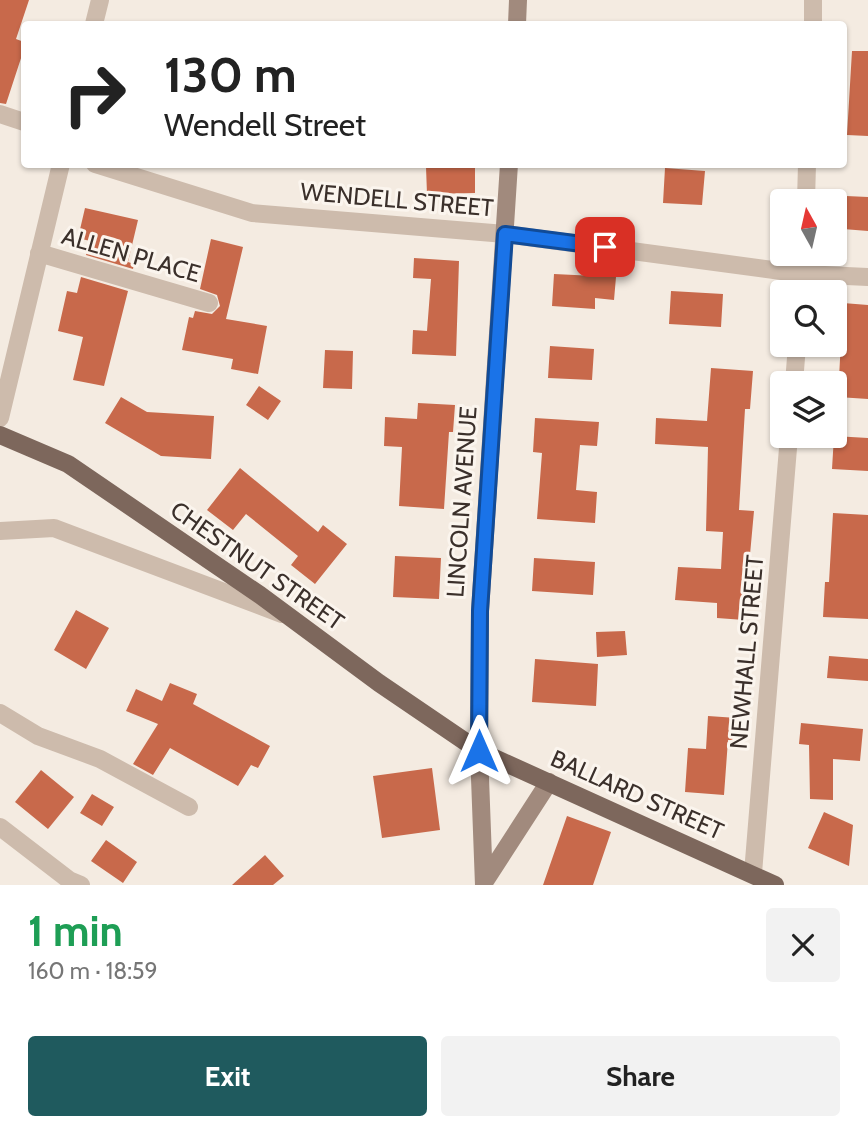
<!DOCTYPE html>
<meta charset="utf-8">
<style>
body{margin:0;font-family:Cabin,sans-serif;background:#f2f2f2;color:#222;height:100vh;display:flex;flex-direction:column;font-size:26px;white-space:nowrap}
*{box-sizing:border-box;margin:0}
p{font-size:23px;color:#767676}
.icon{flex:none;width:38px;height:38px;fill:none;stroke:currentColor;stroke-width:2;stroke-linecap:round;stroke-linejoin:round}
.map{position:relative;height:885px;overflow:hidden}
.panel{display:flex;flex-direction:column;background:#fff;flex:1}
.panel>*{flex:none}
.guide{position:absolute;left:21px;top:21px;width:826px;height:147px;border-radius:7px;box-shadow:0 2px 5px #0004;background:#fff;color:#222;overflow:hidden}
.needle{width:46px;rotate:352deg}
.controls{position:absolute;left:770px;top:189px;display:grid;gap:14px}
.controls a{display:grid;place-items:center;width:77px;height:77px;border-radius:7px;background:#fff;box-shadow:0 2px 5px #0004;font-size:35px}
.pin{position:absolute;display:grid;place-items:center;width:60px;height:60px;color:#fff;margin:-30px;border-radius:14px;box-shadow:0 4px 10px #0006}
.me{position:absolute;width:77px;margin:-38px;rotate:0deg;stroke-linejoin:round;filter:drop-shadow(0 0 5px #0008)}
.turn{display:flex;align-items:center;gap:24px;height:147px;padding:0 28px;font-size:32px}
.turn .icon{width:91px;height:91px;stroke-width:2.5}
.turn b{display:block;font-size:49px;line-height:60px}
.round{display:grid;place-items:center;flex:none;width:74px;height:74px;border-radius:7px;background:#f2f2f2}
.summary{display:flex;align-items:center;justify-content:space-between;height:119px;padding:0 28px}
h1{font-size:42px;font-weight:800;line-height:52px;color:#1e9e55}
.action{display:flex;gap:14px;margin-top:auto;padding:14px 28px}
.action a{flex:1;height:80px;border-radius:7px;background:#1f5a5e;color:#fff;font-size:28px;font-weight:800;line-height:80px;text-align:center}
.action a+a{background:#f2f2f2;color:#222}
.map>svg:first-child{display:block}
.building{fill:#c8694b}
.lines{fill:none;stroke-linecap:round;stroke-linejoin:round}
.street{stroke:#cdbbac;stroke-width:18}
.secondary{stroke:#a18a7d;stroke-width:18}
.primary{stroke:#7d675c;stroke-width:18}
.route-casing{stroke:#114b97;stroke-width:18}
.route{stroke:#1a73e8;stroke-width:12}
.labels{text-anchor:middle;stroke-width:6;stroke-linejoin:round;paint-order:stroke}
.street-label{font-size:24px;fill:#3b302b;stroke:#fbf5ee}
</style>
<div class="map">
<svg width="868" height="885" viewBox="0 0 868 885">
<rect width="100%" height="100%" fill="#f4ebe1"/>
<!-- building -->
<path class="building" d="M0,0H29L16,39L24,42V49L6,104L0,103Z
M852,51H868V136L847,135Z
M450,164H475V193L427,194L426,167Z
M665,168L705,171L702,205L663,203Z
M846,196L868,197V231L843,229Z
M85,208L138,220L128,262L134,264L133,269L86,255L90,241L78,238Z
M211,239L243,247L226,319L267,326L258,374L231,369L233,359L182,350L189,317L193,318L195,311L212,314L220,306L217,295L200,289Z
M414,258L459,261L456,356L412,354L413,330L427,331L431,279L413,278Z
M554,274L616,277L614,300L595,298V309L552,306Z
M81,277L128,291L104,386L73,380L83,337L58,331L67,291L77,293Z
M671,291L723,294L721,327L669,324Z
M843,303L868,305V399L838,397Z
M550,346L594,349L592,380L548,378Z
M325,350L353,351L352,389L323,388Z
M711,368L753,371L750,409H745L739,510L754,511L744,620L717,618V603L675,600L678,567L721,569L723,532L706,531L708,447L655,444L656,418L707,421Z
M259,386L281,401L268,420L246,405Z
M121,397L147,412L214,416L211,459L161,456L105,423Z
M418,403L455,405L453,432H449L444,509L399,506L402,447L384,446L385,417L417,419Z
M535,418L599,422L597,446L580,445L576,490L597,492L595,523L537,519L542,453L533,452Z
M834,436L868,438V471L832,469Z
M240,468L318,532L323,525L347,544L315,584L291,565L298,556L246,514L233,530L207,510Z
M833,513L868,515V619L823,617L825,582H829Z
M395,556L441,558L439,599L393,597Z
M534,558L595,562L593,595L532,591Z
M76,610L109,628L86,669L54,650Z
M625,631L627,655L597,657L596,632Z
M829,656L868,659V681L827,678Z
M535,659L598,664L596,706L532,702Z
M170,683L197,694L193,704L270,746L258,768L251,765L238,786L170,748L153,775L133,764L158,724L126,711L136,689L162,701Z
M708,716L737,718L736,740H728L724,795L685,792L688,748L706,749Z
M801,723L863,729L860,761L833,759V800L810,799L809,745L799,744Z
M432,768L440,830L382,838L373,776Z
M41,770L74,797L48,829L15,802Z
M92,794L114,807L102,826L80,813Z
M824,812L853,825L849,866L808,848Z
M567,816L611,832L593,885H543Z
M106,840L137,862L123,883L91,861Z
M265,855L284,876L273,885H232Z"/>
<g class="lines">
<!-- street -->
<path class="street" d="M94,24L100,0
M813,24V0
M0,114L24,122
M95,164L252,213L505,234L803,274L868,277
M806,201L807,164
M39,253L209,303
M801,292L804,254
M794,383L797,345
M0,418L61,164
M0,531L54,528L282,614
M0,713L38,736L100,759L189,807
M0,827L69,880L81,885
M753,873L789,436"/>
<!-- secondary -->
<path class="secondary" d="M517,24L518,0
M485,881L549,782
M484,885L479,751L480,611L509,164"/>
<!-- primary -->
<path class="primary" d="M0,435L68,464L260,595L379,683L479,751L775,885"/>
</g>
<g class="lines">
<defs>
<path id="route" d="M479,751L480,611L505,234L605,247"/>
</defs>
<!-- route casing -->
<use href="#route" class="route-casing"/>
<!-- route -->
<use href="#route" class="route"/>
</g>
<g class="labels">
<!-- street labels -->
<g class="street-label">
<text transform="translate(397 200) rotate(5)" y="8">WENDELL STREET</text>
<text transform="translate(131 255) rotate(16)" y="8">ALLEN PLACE</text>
<text transform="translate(462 502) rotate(-86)" y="8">LINCOLN AVENUE</text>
<text transform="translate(257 566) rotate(35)" y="8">CHESTNUT STREET</text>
<text transform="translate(747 652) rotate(-85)" y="8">NEWHALL STREET</text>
<text transform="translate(637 795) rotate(24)" y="8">BALLARD STREET</text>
</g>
</g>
</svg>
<div class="controls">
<a><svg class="needle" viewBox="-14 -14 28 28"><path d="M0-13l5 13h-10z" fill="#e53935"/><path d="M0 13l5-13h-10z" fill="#767676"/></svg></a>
<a><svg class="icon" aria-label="search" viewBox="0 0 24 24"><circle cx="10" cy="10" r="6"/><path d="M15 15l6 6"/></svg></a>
<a><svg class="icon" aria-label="layers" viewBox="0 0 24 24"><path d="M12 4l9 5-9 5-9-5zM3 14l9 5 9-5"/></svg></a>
</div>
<div class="pin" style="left:605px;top:247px;background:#d93025"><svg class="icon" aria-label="arrive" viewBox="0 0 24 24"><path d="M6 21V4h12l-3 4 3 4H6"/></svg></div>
<svg class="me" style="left:479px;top:751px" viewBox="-20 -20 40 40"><path d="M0-17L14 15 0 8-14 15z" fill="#1a73e8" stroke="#fff" stroke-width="4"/></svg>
<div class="guide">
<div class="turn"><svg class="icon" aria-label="right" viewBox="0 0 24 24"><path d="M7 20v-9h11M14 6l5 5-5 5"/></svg><div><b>130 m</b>Wendell Street</div></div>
</div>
</div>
<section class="panel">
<div class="summary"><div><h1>1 min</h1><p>160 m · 18:59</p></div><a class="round"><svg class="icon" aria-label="close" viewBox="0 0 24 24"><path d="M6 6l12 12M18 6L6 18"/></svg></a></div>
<div class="action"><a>Exit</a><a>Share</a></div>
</section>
